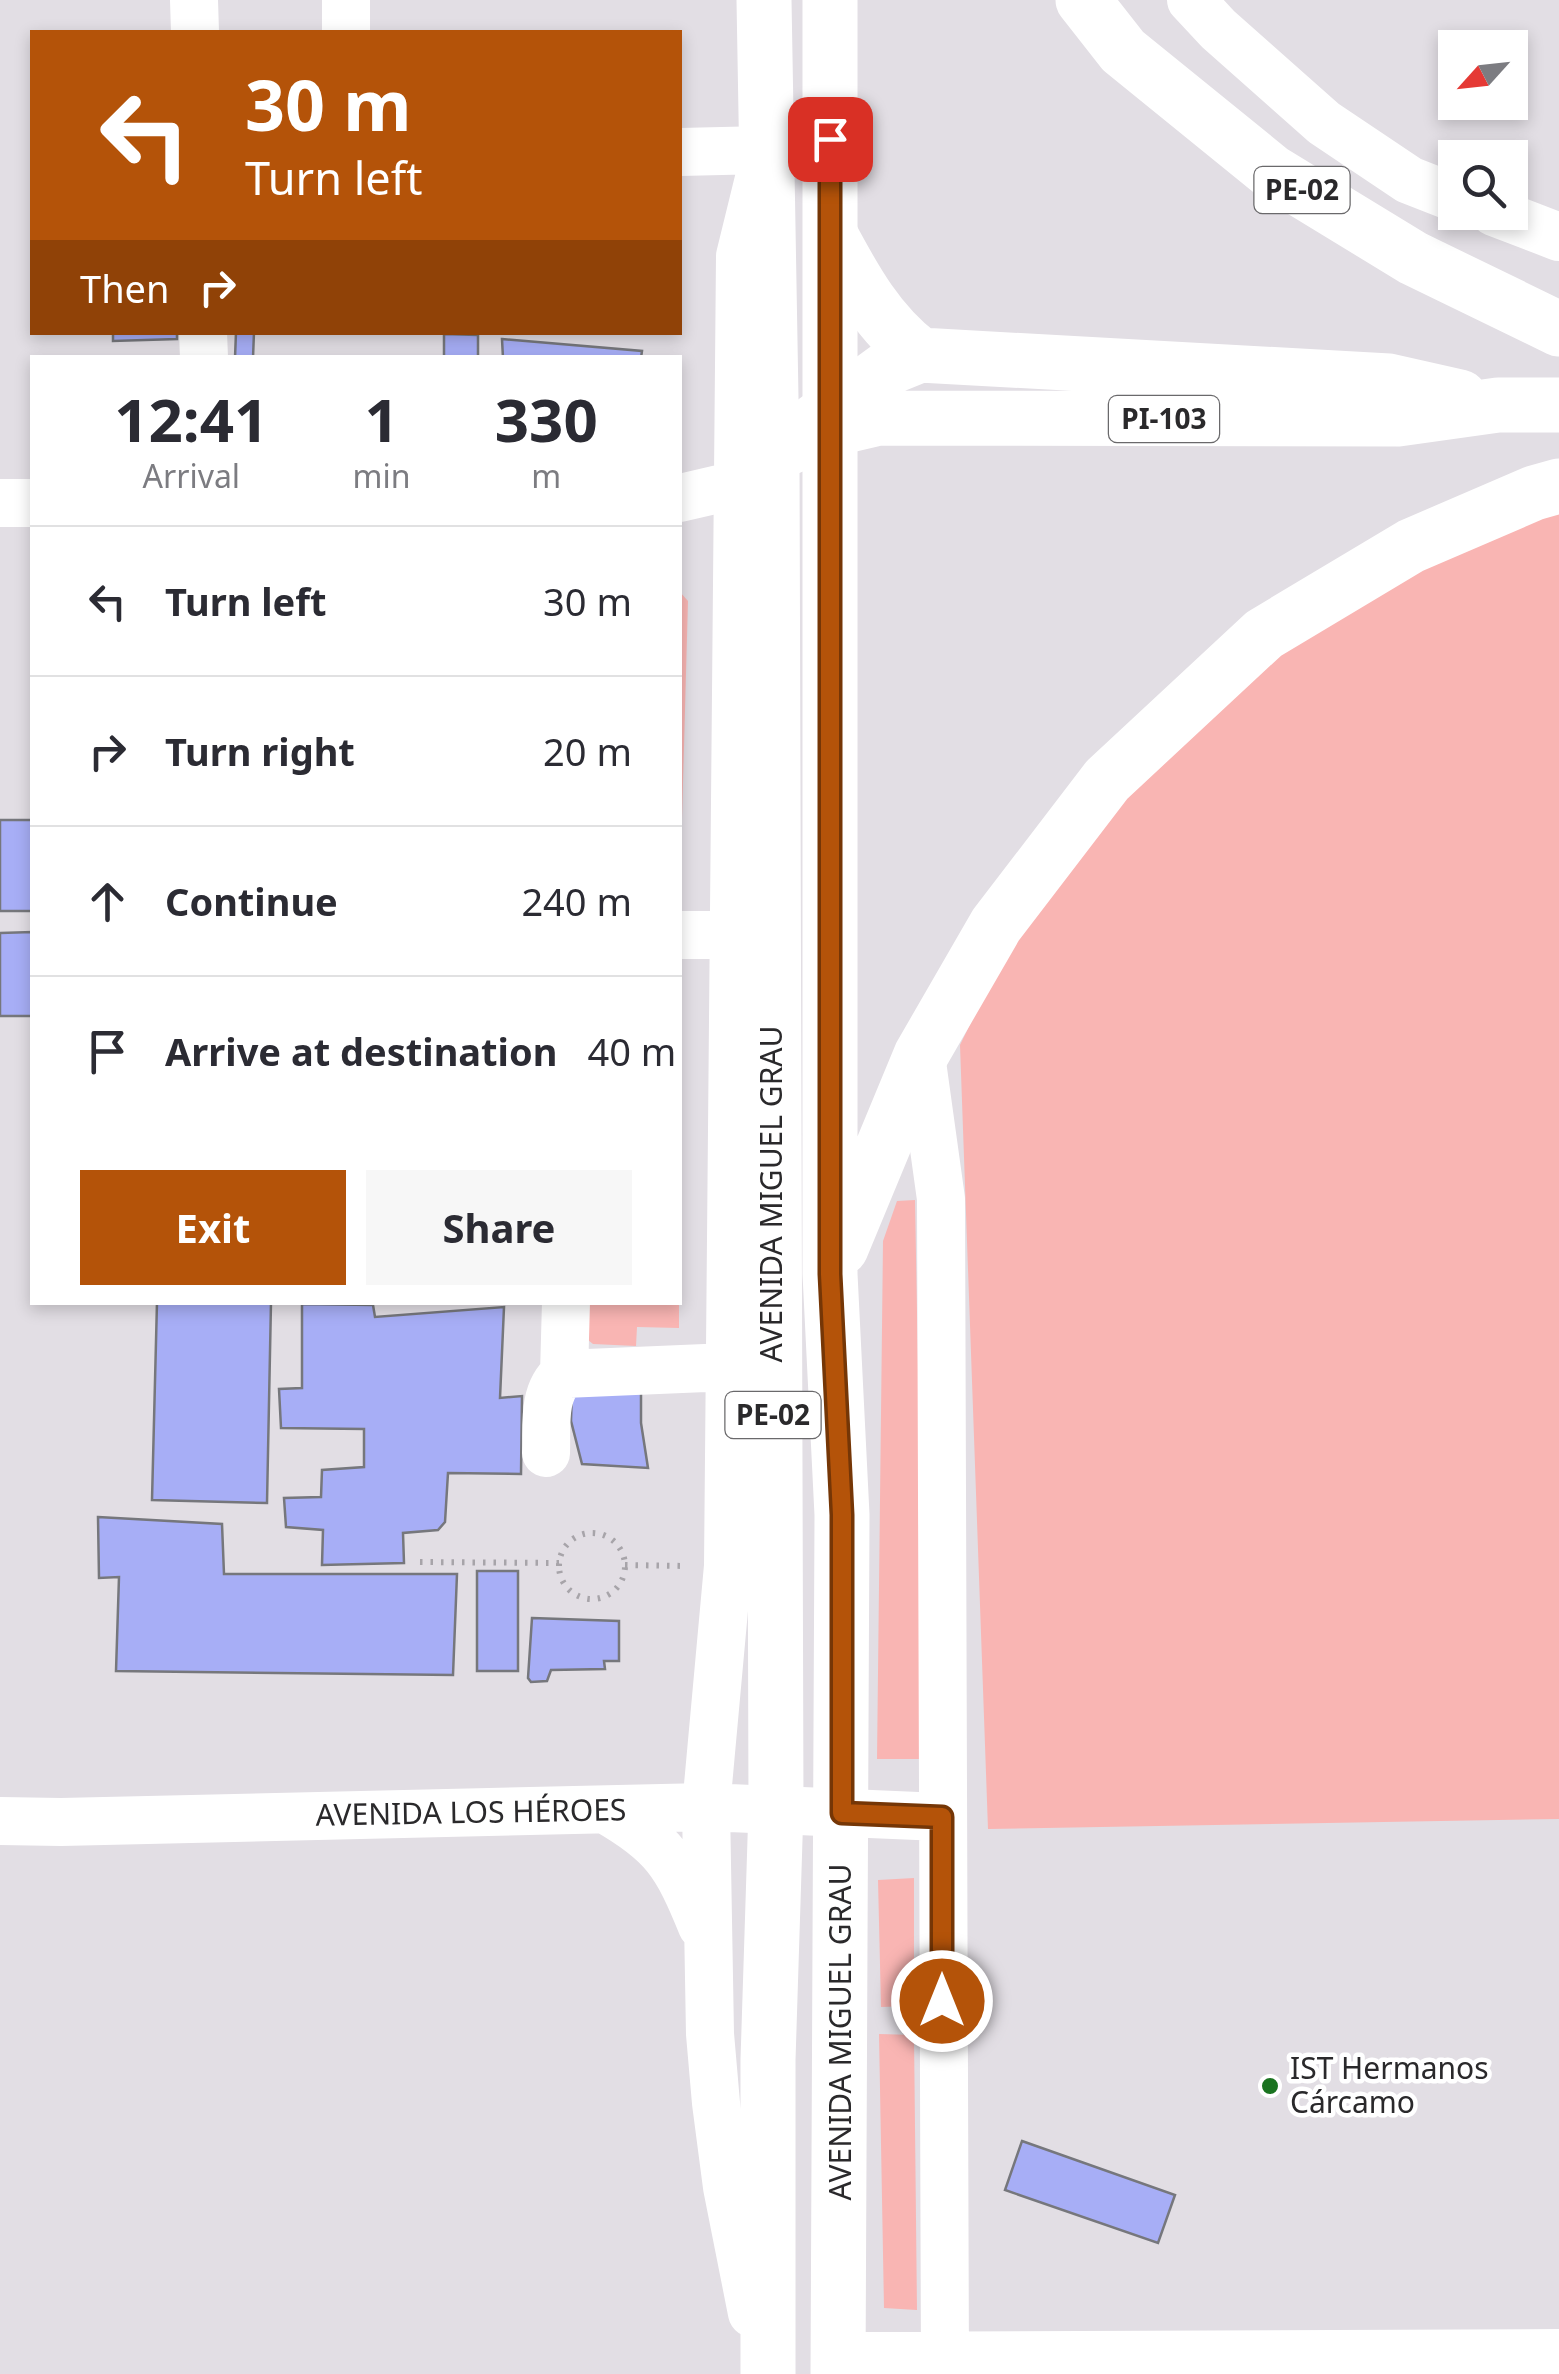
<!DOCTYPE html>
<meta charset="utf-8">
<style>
body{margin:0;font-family:"Noto Sans",sans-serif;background:#f7f7f7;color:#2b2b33;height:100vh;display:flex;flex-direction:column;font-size:38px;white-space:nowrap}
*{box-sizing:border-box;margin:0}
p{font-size:32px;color:#7c7c81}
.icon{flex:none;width:55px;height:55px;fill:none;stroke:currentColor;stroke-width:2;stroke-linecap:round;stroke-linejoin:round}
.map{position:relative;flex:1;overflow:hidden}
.drawer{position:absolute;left:30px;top:355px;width:652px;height:950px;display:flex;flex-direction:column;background:#fff;border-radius:0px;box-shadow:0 5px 15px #0003}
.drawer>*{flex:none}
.guide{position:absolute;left:30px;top:30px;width:652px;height:305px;border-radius:0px;box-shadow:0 5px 15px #0003;background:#b45309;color:#fff;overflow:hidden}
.needle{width:65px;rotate:243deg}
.fabs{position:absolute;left:1438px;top:30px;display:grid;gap:20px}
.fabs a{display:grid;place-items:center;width:90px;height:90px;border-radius:0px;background:#fff;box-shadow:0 5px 15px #0003;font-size:50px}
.pin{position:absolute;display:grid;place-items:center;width:85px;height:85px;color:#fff;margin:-42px;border-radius:20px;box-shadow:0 5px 15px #0006}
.me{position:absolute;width:110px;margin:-55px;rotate:0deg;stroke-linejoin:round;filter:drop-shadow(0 0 8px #0008)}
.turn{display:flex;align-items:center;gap:35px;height:210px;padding:0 50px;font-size:45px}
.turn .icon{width:130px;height:130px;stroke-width:2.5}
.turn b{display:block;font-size:70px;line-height:85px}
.then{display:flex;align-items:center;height:95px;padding:0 50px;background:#0003;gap:20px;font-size:38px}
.eta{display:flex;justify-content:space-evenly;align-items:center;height:170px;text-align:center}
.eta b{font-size:60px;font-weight:700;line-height:70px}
.cta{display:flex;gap:20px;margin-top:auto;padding:20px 50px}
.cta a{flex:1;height:115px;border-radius:0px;background:#b45309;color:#fff;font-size:40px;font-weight:700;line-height:115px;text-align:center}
.cta a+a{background:#f7f7f7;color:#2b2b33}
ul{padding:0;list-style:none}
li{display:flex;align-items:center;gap:30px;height:150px;padding:0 50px;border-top:2px solid #e1e1e2}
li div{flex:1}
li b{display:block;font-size:38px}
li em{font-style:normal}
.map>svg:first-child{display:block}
.grass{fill:#f9b5b3}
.building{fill:#a7aef6;stroke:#76777c;stroke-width:2.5}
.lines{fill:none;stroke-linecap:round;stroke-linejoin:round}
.path{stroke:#a7a4a9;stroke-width:6;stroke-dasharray:2.5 8;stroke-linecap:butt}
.minor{stroke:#fff;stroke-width:48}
.major{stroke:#fff;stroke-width:55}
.highway{stroke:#fff;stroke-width:55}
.route-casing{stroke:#753606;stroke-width:25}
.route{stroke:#b45309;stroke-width:18}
.poi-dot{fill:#1a7320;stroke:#fff;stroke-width:4}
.labels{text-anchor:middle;stroke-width:9;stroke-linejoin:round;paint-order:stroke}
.shield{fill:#fff;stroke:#6a696b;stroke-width:2.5}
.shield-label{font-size:28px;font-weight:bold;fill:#2a292b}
.street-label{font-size:30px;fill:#2a292b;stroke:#fff}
.poi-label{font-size:30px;fill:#2a292b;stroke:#fff;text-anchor:start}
</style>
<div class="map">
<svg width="1559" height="2374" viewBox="0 0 1559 2374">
<rect width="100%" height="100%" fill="#e2dee4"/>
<!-- grass -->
<path class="grass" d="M1559,505V1819L988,1829L960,1045L1014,934L1119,795L1280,648L1427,560Z
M680,592L688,601L680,892Z
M915,1200L925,1759H877L883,1241L897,1201Z
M589,1303H679V1328L637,1327L636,1346L593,1344L588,1340Z
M914,1878V2006L881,2007L878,1880Z
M879,2034L914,2035L917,2310L884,2308Z"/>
<!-- building -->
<path class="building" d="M113,332H177V339L113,341Z
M236,332H254L253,358H235Z
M444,334L478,335V358H444Z
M502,339L642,351L641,358H503Z
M0,820H32V911H0Z
M32,932V1016H0V933Z
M157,1302H271L267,1503L152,1500Z
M302,1304L373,1305L375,1317L504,1307L500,1398L522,1396L521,1474L448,1473L445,1522L438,1530L403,1533L404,1563L322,1565L323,1530L286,1527L284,1498L321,1497L322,1470L364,1467V1429L281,1428L279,1389L302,1388Z
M572,1387L641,1389V1423L648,1468L582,1464L571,1421Z
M98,1517L222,1524L224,1574H457L453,1675L116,1671L119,1577L99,1578Z
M477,1571H518V1671H477Z
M532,1618L619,1621V1661H604L605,1669L551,1670L547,1681L531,1682L528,1678Z
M1022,2141L1175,2195L1158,2243L1005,2190Z"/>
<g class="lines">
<!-- path -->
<path class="path" d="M559 1566a33 33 0 1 1 66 0a33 33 0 1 1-66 0Z
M420,1562L559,1563
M625,1565L687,1566"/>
<!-- minor -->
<path class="minor" d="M194,0L195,32
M1191,0L1218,29L1324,123L1409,180L1455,198
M346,32V0
M680,152L766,150L740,256L728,1566L706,1807L710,2034L716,2103L727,2187L752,2313
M1494,212L1559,237
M203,332L204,358
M680,498L740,484L762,464
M0,503H32
M680,935H732
M921,1055L941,1199L945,2374
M564,1374L566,1302
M546,1453C547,1426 542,1393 564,1374L729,1367
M606,1810C664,1843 677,1864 702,1926
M0,1821L61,1822L706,1807L941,1817
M839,2356L1559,2353"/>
<!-- major -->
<path class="major" d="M831,236C855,281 879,324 920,355
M810,425L888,368L920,355L1389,381L1460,397
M788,448L832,429L879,418L1398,419L1498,405H1559"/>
<!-- highway -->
<path class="highway" d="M764,0L772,455L776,1808L768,2060V2374
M830,0V1274L842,1515L838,2374
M1083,0L1123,51L1272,172L1413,258L1559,329
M841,1248L921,1055L996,925L1107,780L1264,634L1411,546L1534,493L1559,486"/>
</g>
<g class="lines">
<defs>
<path id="route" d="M830,139V1274L842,1515V1813L942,1817V2001"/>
</defs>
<!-- route casing -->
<use href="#route" class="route-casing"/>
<!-- route -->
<use href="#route" class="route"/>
</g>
<!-- markers -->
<circle class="poi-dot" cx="1270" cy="2086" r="10"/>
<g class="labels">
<!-- shield labels -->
<g class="shield">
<rect x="1254.5" y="167" width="95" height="46" rx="8"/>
<rect x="1109" y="396" width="110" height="46" rx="8"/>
<rect x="725.5" y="1392" width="95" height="46" rx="8"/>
</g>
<g class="shield-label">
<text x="1302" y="200">PE-02</text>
<text x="1164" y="429">PI-103</text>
<text x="773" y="1425">PE-02</text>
</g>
<!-- street labels -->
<g class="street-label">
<text transform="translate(772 1194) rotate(-90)" y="10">AVENIDA MIGUEL GRAU</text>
<text transform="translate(471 1813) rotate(-1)" y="10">AVENIDA LOS HÉROES</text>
<text transform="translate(841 2032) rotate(-90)" y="10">AVENIDA MIGUEL GRAU</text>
</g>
<!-- poi labels -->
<g class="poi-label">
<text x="1290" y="2079">IST Hermanos<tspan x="1290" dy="34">Cárcamo</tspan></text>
</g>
</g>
</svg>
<div class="fabs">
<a><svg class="needle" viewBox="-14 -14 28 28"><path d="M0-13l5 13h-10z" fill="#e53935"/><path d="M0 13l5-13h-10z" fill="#7c7c81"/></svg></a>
<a><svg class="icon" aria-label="search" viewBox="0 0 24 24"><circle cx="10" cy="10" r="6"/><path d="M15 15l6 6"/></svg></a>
</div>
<div class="pin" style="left:830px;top:139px;background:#d93025"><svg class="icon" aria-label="arrive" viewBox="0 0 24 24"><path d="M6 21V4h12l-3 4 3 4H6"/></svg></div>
<svg class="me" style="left:942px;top:2001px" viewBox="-20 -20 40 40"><circle r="17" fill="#b45309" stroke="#fff" stroke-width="3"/><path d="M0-11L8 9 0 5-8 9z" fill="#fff"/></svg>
<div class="guide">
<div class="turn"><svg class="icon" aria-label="left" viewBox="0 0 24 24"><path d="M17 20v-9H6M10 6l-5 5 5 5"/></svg><div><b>30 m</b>Turn left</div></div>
<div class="then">Then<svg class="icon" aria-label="right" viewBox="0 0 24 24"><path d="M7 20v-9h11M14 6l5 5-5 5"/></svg></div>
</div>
<section class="drawer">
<div class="eta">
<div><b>12:41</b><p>Arrival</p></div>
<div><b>1</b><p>min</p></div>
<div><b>330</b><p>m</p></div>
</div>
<ul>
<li><svg class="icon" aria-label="left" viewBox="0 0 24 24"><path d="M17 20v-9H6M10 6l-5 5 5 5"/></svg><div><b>Turn left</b></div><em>30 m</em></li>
<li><svg class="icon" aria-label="right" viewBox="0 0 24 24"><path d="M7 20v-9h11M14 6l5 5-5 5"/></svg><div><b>Turn right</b></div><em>20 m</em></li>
<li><svg class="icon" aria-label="ahead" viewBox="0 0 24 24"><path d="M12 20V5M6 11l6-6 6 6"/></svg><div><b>Continue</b></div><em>240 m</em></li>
<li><svg class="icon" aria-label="arrive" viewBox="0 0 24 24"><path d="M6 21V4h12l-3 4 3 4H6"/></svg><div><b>Arrive at destination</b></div><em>40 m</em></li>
</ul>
<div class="cta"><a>Exit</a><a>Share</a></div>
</section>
</div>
